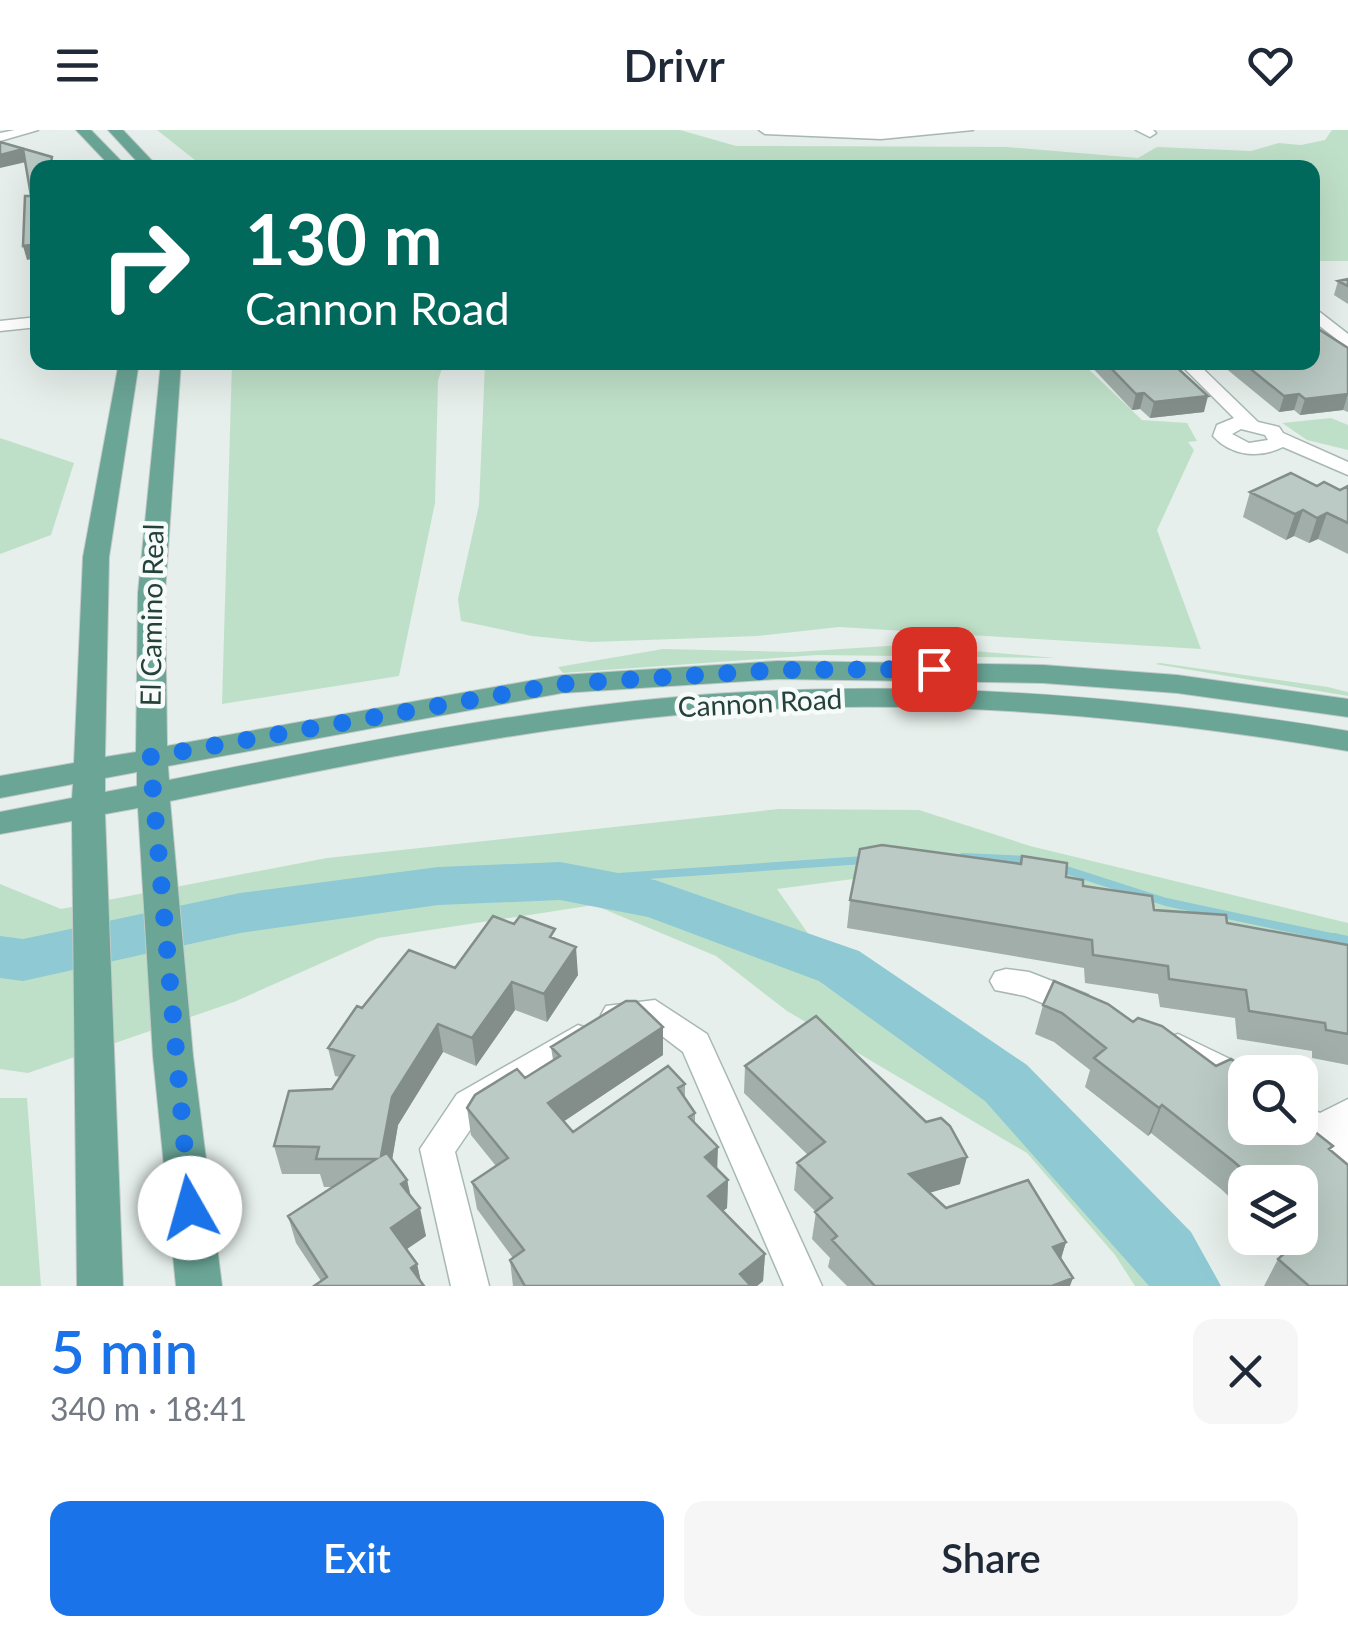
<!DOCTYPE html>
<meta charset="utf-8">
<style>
body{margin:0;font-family:Lato,sans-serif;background:#f6f6f7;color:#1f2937;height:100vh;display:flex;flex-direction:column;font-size:38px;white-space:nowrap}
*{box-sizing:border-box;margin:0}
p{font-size:32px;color:#747a83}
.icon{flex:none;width:55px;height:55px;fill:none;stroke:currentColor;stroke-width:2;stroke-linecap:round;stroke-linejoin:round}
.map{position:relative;height:1156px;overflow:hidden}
.side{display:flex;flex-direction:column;background:#fff;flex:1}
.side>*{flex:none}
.top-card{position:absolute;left:30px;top:30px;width:1290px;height:210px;border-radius:20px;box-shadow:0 10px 40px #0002;background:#00695c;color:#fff;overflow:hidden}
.controls{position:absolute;left:1228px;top:925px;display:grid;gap:20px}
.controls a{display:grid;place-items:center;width:90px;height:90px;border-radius:20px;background:#fff;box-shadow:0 10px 40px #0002;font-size:50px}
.pin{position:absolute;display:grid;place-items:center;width:85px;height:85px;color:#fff;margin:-42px;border-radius:20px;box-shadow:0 5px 15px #0006}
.me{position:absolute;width:110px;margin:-55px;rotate:353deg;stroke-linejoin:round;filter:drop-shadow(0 0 8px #0008)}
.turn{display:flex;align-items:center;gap:35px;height:210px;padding:0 50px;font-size:45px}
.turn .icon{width:130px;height:130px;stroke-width:2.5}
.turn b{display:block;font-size:70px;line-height:85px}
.round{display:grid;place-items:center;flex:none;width:105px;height:105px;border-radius:20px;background:#f6f6f7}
.overview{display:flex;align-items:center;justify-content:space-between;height:170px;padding:0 50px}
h1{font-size:60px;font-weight:600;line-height:75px;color:#1a73e8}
.cta{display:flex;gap:20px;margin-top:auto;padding:20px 50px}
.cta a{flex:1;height:115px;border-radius:20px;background:#1a73e8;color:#fff;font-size:40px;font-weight:600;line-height:115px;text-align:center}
.cta a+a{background:#f6f6f7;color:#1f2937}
header{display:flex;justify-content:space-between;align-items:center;height:130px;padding:0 50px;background:#fff;font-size:45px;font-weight:600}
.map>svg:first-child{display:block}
.green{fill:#bfe0c8}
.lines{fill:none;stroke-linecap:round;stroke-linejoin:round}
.stream-far1{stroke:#8ec9d4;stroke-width:8}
.stream{stroke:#8ec9d4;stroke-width:10}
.river{fill:#8ec9d4;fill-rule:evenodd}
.street-casing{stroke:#a8b8b2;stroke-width:3}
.primary-casing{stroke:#c2cac8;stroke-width:2}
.street{fill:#fff;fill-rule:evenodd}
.primary{fill:#6aa596;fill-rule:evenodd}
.wall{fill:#a1aea9}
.shaded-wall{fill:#838d89}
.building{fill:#bbcac4;stroke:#838d89;stroke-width:2.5}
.route{stroke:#1a73e8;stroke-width:18;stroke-dasharray:0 32.4}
.labels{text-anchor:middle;stroke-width:9;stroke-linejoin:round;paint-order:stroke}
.street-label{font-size:28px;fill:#24423a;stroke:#f7fbf9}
</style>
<header><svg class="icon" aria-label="menu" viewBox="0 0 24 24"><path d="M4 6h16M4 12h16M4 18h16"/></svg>Drivr<svg class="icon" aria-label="heart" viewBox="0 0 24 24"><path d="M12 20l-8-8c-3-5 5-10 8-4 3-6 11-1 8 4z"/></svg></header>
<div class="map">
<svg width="1348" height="1156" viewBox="0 0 1348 1156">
<rect width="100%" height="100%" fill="#e6efeb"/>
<!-- green -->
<path class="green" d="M157,0H680L736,16L1006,17L1138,28L1157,17L1251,21L1279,13L1301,15L1325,10L1332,0H1348V131H1313L1312,38H205Z
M232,233H444L438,250L435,373L399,546L222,574Z
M485,233H1082L1142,290L1187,293L1197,311L1188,312L1194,320L1157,400L1201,519L839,497L757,506L591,512L532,506L461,491L458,469L479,375Z
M1331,288L1348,295V320L1307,310L1282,293Z
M0,308L74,333L51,405L0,424Z
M903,515L1056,528L817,525L563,543L558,537L663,519L795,522Z
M1160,533L1328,557L1348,562V566L1155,534Z
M779,679L919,680L1030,716L1348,793V822L1015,747L914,741L777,759L814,812L878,835L1018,932L1180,1094L1220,1156H1135L1115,1125L1027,1023L787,881L716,826L594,775L378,808L234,872L28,943L0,939V754L61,779L327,728Z
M0,968H27L41,1156H0Z"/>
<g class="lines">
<!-- stream-far1 -->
<path class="stream-far1" d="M963,727L1029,730
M1057,737L1166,772L1345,810
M560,751L864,730"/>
<!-- stream -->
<path class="stream" d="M1334,808L1348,811"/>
<!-- river -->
<path class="river" d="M560,732L655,750L859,821L1027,935L1191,1102L1221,1156H1149L985,971L819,851L648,787L560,770L438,775L240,803L23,851L0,848V806L23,809L240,763L438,737Z"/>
<defs>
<path id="street" d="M15,0H38L0,11V3Z
M759,0H973L881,9L765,4Z
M1136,0H1153L1156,3L1150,7Z
M1312,176L1348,204V218L1312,190Z
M38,187V197L0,201V191Z
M1178,232H1196L1258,292L1279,297L1283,303L1348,332V345L1283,317C1259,329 1231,326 1213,306L1217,295L1234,288ZM1241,299L1265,305L1268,310L1249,313L1232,304Z
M1006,839L1029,842L1088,865L1093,874L1088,883L1077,887L1025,866L995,860L990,851L995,842Z
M655,870L707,904L822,1156H784L683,922L649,896L617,898L606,894L601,885L606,876Z
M578,895L589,899L594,908L589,917L481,984L455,1022L489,1156H451L420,1019L457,964Z
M1178,904L1257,942H1245V966L1166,926L1162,917L1166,908Z
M1348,969V1039L1336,1035L1287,998H1300V973L1320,983Z"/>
<path id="primary" d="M76,0H91L128,38H112Z
M108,0H123L159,38H143Z
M119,232H139L109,427L105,627L136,622L138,463L161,232H181L165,463L167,616L562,545L778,531L1043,535L1177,545L1348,569V587L1177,563L1043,553L778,549L562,563L168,636L169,650C337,617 506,582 677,567C902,547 1126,564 1348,601V621C1126,583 902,565 677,585C506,601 338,637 170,671L193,926L222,1156H176L153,926L138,678L105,684L123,1156H77L72,691L0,704V682L72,668L73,654L0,668V646L74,633L83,427ZM137,642V656L105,662V648Z"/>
</defs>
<!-- street casing -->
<use href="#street" class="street-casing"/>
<!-- primary casing -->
<use href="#primary" class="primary-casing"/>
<!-- street -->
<use href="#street" class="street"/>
<!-- primary -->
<use href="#primary" class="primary"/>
</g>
<!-- wall -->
<path class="wall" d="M1348,149V174L1334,165L1338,151Z
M1348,218V282L1343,280L1300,285L1294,280L1279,282L1218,232H1312Z
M1087,232H1171L1204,282L1150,288L1140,279L1132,280Z
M1317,356L1340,360L1348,356V424L1318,409L1309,413L1294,406L1286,410L1243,387L1250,362Z
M1022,726L1083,756L1154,780L1348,815V935L1312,928V921L1237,909L1235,888L1160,877L1158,864L1085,853L1084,838L847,798L850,770L1020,734Z
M556,809L578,845L547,892L515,880L476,936L443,922L398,995L392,1030L407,1050L411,1067L426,1106L407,1119L417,1134L421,1153L321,1151L296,1113L288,1086L333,1057H324L320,1044H282L274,1016L332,959L340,947L335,946L328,918L362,878L455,838Z
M1054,851L1245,998L1331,1020L1348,1156H1264L1278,1129L1287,1121L1273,1108H1300V1052H1245V1082L1221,1059L1151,1003L1148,1006L1085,957L1090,940L1054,912L1035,904L1043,875Z
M663,897V925L564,991L573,1002L685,954V967L695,983V993L718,1039L728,1050L727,1078L723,1081L765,1124L763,1151L757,1156H513L510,1130L513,1128L477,1079L472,1052L496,1036L471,1005L467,978L525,948L553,930L551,917Z
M745,936L960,1054L929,1063L946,1078L1066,1112L1061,1129L1070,1156H847L828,1137L830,1128L812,1109L816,1082L794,1060L797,1033L808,1025L744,963Z"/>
<!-- shaded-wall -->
<path class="shaded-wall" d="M23,19L26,32L0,38V25Z
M38,114V128L27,130L23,116Z
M1144,263L1140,279L1132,280L1136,264Z
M1299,264L1294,280L1279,282L1284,266Z
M1348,264L1343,280L1300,285L1305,269Z
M1208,266L1204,282L1150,288L1154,272Z
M1303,380L1294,406L1286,410L1295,384Z
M1327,383L1318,409L1309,413L1317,388Z
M576,817L578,845L547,892L544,864Z
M512,852L515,880L476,936L472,908Z
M438,894L443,922L398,995L388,1054L381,1026L392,967Z
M663,897V925L551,1000L548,973Z
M1162,975L1151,1003L1148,1006L1159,978Z
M718,1017L717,1045L705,1027Z
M967,1027L960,1054L904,1070L909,1044Z
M407,1050L413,1078L401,1054Z
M728,1050L727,1078L707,1093L708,1066Z
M420,1078L426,1106L398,1125L391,1098Z
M1066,1112L1058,1138L1053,1117Z
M765,1124L763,1151L757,1156H739L740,1144Z
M417,1134L422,1156L411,1138Z
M1073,1148L1070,1156H1052Z"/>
<!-- building -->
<path class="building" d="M0,12L52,27L50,38H38V114L23,116L25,66H31L23,19L0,25Z
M1348,149V156L1338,151Z
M1312,195L1348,218V264L1305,269L1299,264L1284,266L1242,232H1312Z
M1105,232H1171L1208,266L1154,272L1144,263L1136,264Z
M1291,343L1317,356L1324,352L1340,360L1348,356V393L1327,383L1317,388L1303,380L1295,384L1250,362Z
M882,715L1021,734L1022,726L1067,733L1066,747L1083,750V756L1152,766L1154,780L1226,785L1227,793L1348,815V904L1326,900L1325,893L1249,881L1246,860L1169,849L1168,836L1093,825L1092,810L850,770L860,719Z
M493,786L514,794L520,786L555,799L550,807L576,817L544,864L512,852L472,908L438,894L392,967L381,1026L387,1023L407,1050L401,1054L420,1078L391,1098L417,1134L411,1138L424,1156H314L327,1147L288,1086L376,1029H316L319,1017L274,1016L289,961L332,959L354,926L328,918L357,876L362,878L409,820L455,838Z
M1054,851L1108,874L1133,892L1138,888L1162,896L1216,936L1231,929L1249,942H1245V998H1300V990L1333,1016L1329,1019L1348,1035V1156H1309L1278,1129L1310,1101L1300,1091V1052H1257L1233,1031L1162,975L1159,978L1094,928L1106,918L1062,883L1043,875Z
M626,871H636L663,897L548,973L573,1002L668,936L685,954L678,958L695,983L689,987L718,1017L705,1027L728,1050L708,1066L765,1124L740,1144L751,1156H525L510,1130L524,1120L472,1052L508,1028L467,978L475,965L517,939L525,948L560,926L551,917Z
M816,886L926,992L941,988L950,996L967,1027L909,1044L946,1078L1028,1050L1066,1112L1053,1117L1073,1148L1052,1156H875L832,1110L837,1106L815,1082L832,1068L797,1033L825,1012L745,936Z"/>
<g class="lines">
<!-- route -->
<path class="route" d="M190,1078L150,627L562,554L778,540L934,539"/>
</g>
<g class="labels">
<!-- street labels -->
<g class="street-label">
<text transform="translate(152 485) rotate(-89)" y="10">El Camino Real</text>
<text transform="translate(760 573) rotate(-3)" y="10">Cannon Road</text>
</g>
</g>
</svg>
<div class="controls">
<a><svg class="icon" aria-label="search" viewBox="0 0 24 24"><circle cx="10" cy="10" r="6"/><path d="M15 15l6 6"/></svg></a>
<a><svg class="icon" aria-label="layers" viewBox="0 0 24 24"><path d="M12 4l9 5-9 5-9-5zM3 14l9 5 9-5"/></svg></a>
</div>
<div class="pin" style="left:934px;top:539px;background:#d93025"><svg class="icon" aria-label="arrive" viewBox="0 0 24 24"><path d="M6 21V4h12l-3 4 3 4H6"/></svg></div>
<svg class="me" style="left:190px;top:1078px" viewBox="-20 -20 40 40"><circle r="19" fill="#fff"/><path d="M0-13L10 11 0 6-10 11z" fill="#1a73e8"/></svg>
<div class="top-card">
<div class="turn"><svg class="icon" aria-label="right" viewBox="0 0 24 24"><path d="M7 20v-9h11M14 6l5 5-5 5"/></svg><div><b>130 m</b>Cannon Road</div></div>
</div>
</div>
<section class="side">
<div class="overview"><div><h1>5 min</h1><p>340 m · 18:41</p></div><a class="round"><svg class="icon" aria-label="close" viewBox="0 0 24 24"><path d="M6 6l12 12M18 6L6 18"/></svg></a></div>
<div class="cta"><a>Exit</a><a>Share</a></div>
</section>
